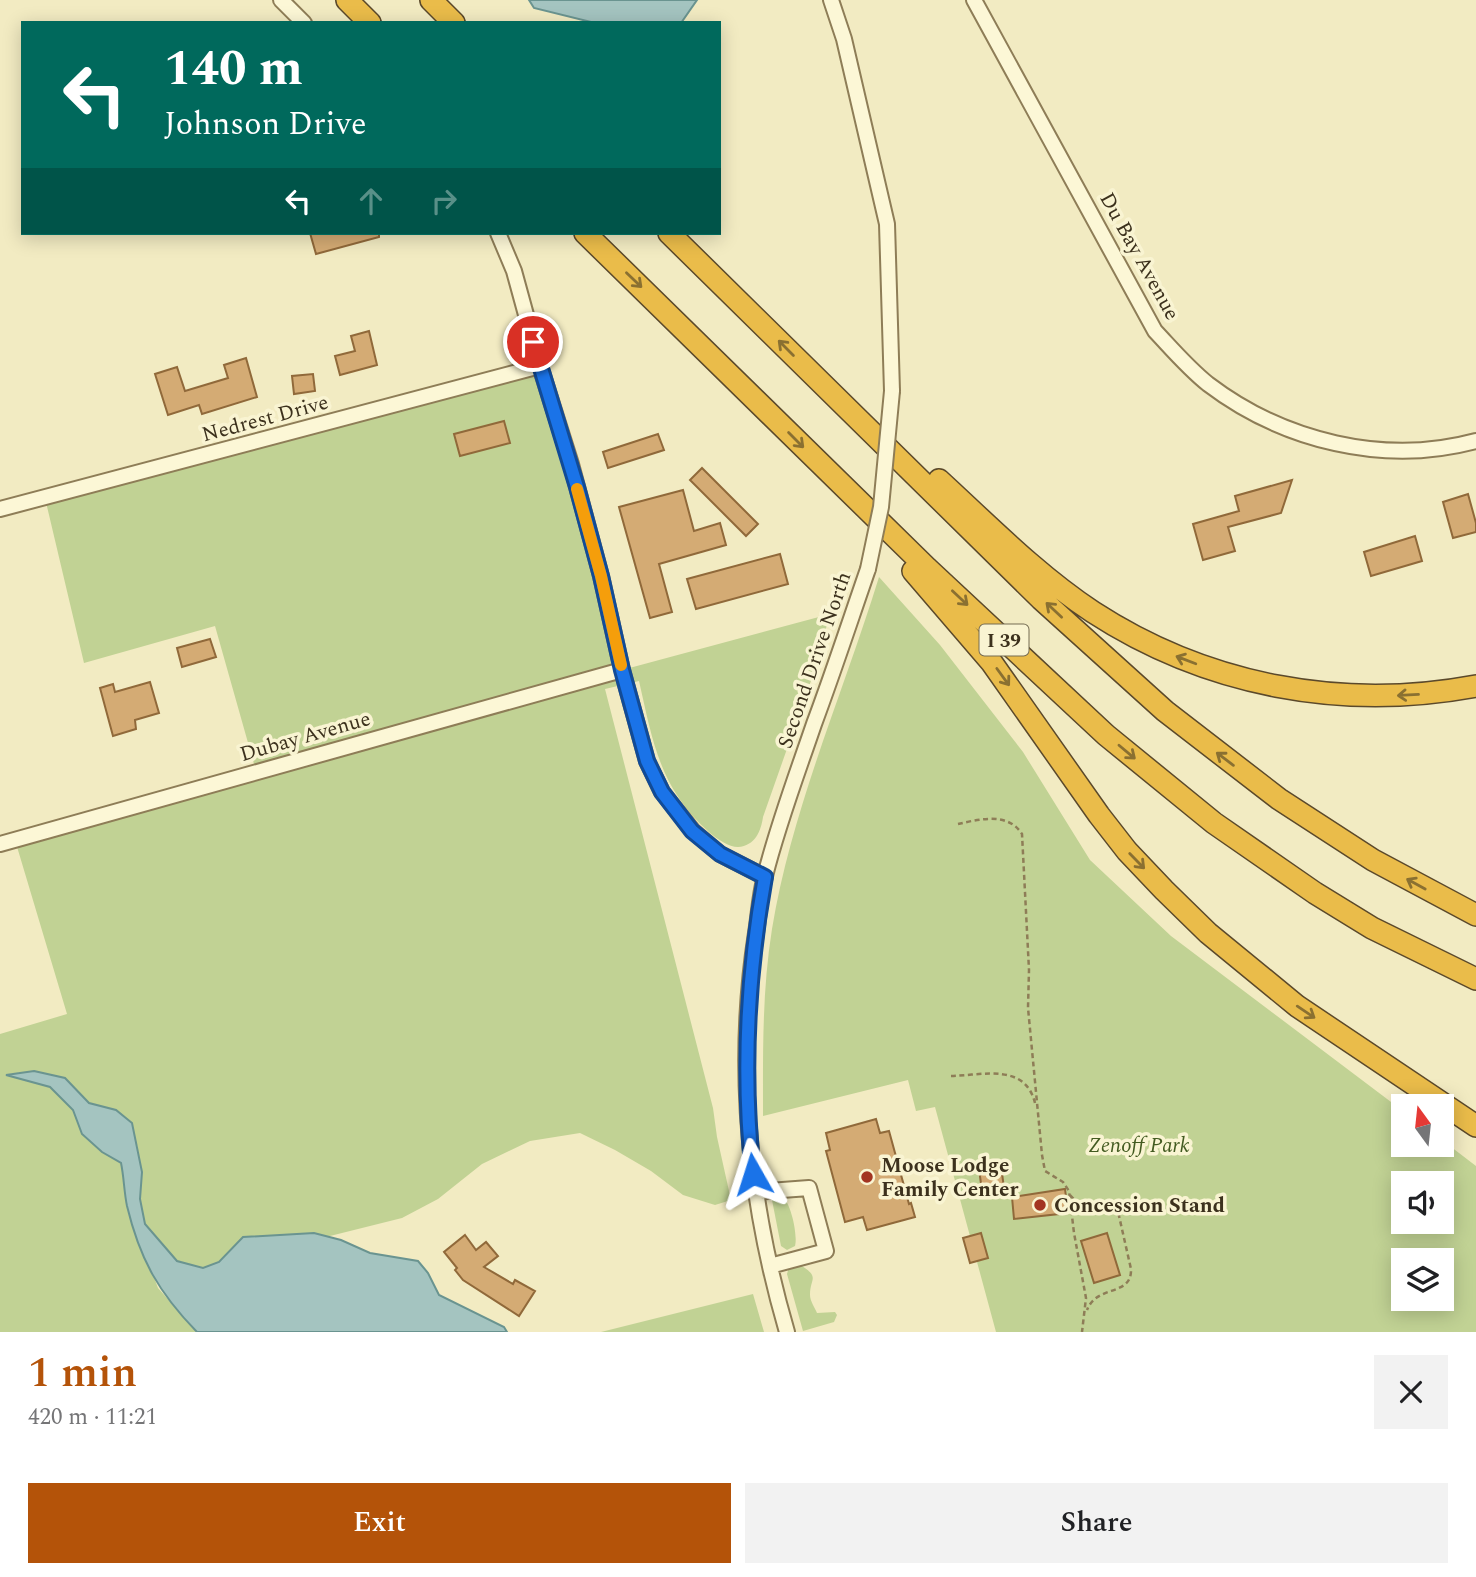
<!DOCTYPE html>
<meta charset="utf-8">
<style>
body{margin:0;font-family:Spectral,serif;background:#f2f2f2;color:#202124;height:100vh;display:flex;flex-direction:column;font-size:26px;white-space:nowrap}
*{box-sizing:border-box;margin:0}
p{font-size:23px;color:#757577}
.icon{flex:none;width:38px;height:38px;fill:none;stroke:currentColor;stroke-width:2;stroke-linecap:round;stroke-linejoin:round}
.map{position:relative;height:1332px;overflow:hidden}
.drawer{display:flex;flex-direction:column;background:#fff;flex:1}
.drawer>*{flex:none}
.top-card{position:absolute;left:21px;top:21px;width:700px;height:214px;border-radius:0px;box-shadow:0 4px 18px #0003;background:#00695c;color:#fff;overflow:hidden}
.needle{width:46px;rotate:345deg}
.controls{position:absolute;left:1391px;top:1094px;display:grid;gap:14px}
.controls a{display:grid;place-items:center;width:63px;height:63px;border-radius:0px;background:#fff;box-shadow:0 4px 18px #0003;font-size:35px}
.pin{position:absolute;display:grid;place-items:center;width:60px;height:60px;color:#fff;margin:-30px;border:4px solid #fff;border-radius:50%;box-shadow:0 2px 7px #0007}
.me{position:absolute;width:77px;margin:-38px;rotate:354deg;stroke-linejoin:round;filter:drop-shadow(0 0 5px #0008)}
.turn{display:flex;align-items:center;gap:24px;height:147px;padding:0 28px;font-size:32px}
.turn .icon{width:91px;height:91px;stroke-width:2.5}
.turn b{display:block;font-size:49px;line-height:60px}
.lanes{display:flex;align-items:center;height:66px;padding:0 28px;background:#0003;justify-content:center;gap:35px;direction:ltr}
.lanes .off{opacity:.35}
.round{display:grid;place-items:center;flex:none;width:74px;height:74px;border-radius:0px;background:#f2f2f2}
.headline{display:flex;align-items:center;justify-content:space-between;height:119px;padding:0 28px}
h1{font-size:42px;font-weight:600;line-height:52px;color:#b45309}
.button{display:flex;gap:14px;margin-top:auto;padding:14px 28px}
.button a{flex:1;height:80px;border-radius:0px;background:#b45309;color:#fff;font-size:28px;font-weight:600;line-height:80px;text-align:center}
.button a+a{background:#f2f2f2;color:#202124}
.map>svg:first-child{display:block}
.green{fill:#c1d294;fill-rule:evenodd}
.water{fill:#a4c4c0;stroke:#6a9490;stroke-width:2}
.building{fill:#d4ab74;stroke:#90693a;stroke-width:2}
.lines{fill:none;stroke-linecap:round;stroke-linejoin:round}
.minor-casing{stroke:#8e7d57;stroke-width:18}
.highway-casing{stroke:#5b492b;stroke-width:24}
.path{stroke:#8e7d57;stroke-width:2.5;stroke-dasharray:5 3.5;stroke-linecap:butt}
.minor{stroke:#fcf7d6;stroke-width:14}
.highway{stroke:#eabc4a;stroke-width:21}
.minor-bridge-casing{stroke:#8e7d57;stroke-width:18;stroke-linecap:butt}
.minor-bridge{stroke:#fcf7d6;stroke-width:14}
.oneway{stroke:#8a7031}
.route-casing{stroke:#114b97;stroke-width:18}
.route{stroke:#1a73e8;stroke-width:12}
.slow{stroke:#f59e0b;stroke-width:12}
.poi-dot{fill:#a33421;stroke:#f9f4d2;stroke-width:2.5}
.labels{text-anchor:middle;stroke-width:7;stroke-linejoin:round;paint-order:stroke}
.shield{fill:#f9f4d2;stroke:#756c53;stroke-width:2}
.shield-label{font-size:19px;font-weight:bold;fill:#3c311d}
.street-label{font-size:21px;fill:#3c311d;stroke:#f9f4d2}
.park-label{font-size:21px;font-style:italic;fill:#435b21;stroke:#f9f4d2}
.poi-label{font-size:21px;font-weight:bold;fill:#3c311d;stroke:#f9f4d2;text-anchor:start}
</style>
<div class="map">
<svg width="1476" height="1332" viewBox="0 0 1476 1332">
<rect width="100%" height="100%" fill="#f2ebc2"/>
<!-- green -->
<path class="green" d="M540,366L622,670L830,614L813,675L763,817C761,831 755,846 738,847C729,847 717,839 710,833C660,789 653,743 639,681L605,689L713,1108L717,1137L731,1200L715,1205L683,1195L651,1171L615,1150L580,1133L530,1141L482,1164L438,1199L402,1218L326,1237L314,1233L243,1237L219,1262L203,1268L177,1261L145,1224L140,1199L142,1172L137,1145L116,1110L89,1103L65,1078L34,1071L9,1074L50,1086L73,1110L82,1134L102,1152L122,1163L127,1205L158,1288L197,1332H0V1034L67,1014L15,840L256,771L215,626L84,663L45,498Z
M879,577L940,645L1023,752L1090,860L1171,936L1403,1111L1404,1144H1442V1140L1476,1166V1332H996L935,1107L916,1111L908,1080L763,1116C763,1053 762,991 772,929C792,808 843,694 879,577ZM1404,1183H1442V1222H1404ZM1404,1260H1442V1298H1404Z
M782,1196C791,1203 798,1235 795,1246L787,1250L781,1246L772,1200L775,1197Z
M799,1264C821,1278 810,1277 810,1295C810,1301 815,1308 817,1313L835,1312L837,1315L834,1322L803,1331L787,1274L789,1267Z
M753,1294L764,1332H601Z"/>
<!-- water -->
<path class="water" d="M529,0H697L681,23H595L534,8Z
M34,1071L65,1078L89,1103L116,1110L132,1123L142,1172L140,1199L145,1224L177,1261L203,1268L219,1262L243,1237L314,1233L341,1240L370,1253L418,1261L428,1273L439,1295L504,1327L507,1332H197C159,1293 140,1260 127,1206C124,1192 124,1177 121,1163L102,1152L82,1134L73,1110L50,1087L6,1075Z"/>
<!-- building -->
<path class="building" d="M310,233H379V237L316,254Z
M369,331L377,365L340,375L335,356L355,351L351,336Z
M246,358L257,397L202,414L199,405L168,415L155,374L177,367L185,391L228,378L224,365Z
M313,374L315,391L294,394L292,376Z
M504,421L510,443L460,456L454,434Z
M658,434L664,450L608,468L603,452Z
M702,468L758,524L746,536L690,480Z
M1292,480L1281,513L1228,527L1235,551L1203,560L1193,524L1239,511L1235,496Z
M683,490L694,531L720,523L726,545L659,564L672,612L650,618L619,507Z
M1468,494L1476,523V532L1453,538L1443,502Z
M1415,536L1422,561L1371,576L1364,552Z
M780,554L788,584L696,609L687,579Z
M210,639L216,657L182,667L177,648Z
M150,682L159,713L135,720L136,729L113,736L100,688L113,684L115,692Z
M876,1119L880,1133L889,1131L909,1204L911,1203L915,1217L867,1230L863,1217L845,1222L826,1151L830,1150L826,1133Z
M1001,1166L1004,1188L982,1191L979,1169Z
M1065,1189L1068,1213L1014,1219L1012,1197Z
M981,1233L988,1258L970,1263L963,1238Z
M1107,1233L1120,1275L1094,1283L1081,1241Z
M465,1235L476,1250L486,1242L498,1256L484,1267L513,1284L515,1280L535,1291L519,1316L463,1280L455,1270L457,1268L444,1252Z"/>
<g class="lines">
<defs>
<path id="minor" d="M281,0L304,23
M831,0L844,39L887,224L892,391
M974,0L1155,331C1172,349 1188,368 1208,384C1283,441 1384,466 1476,441
M498,233L514,271L540,366L571,464L601,576L622,670L647,761L662,792L693,831L720,854L765,877
M0,509L540,366
M0,844L622,670
M754,1192L809,1188L826,1251L770,1266
M787,1332C749,1202 735,1068 756,933C759,914 760,894 765,876C778,824 797,774 814,724C833,673 850,621 868,569"/>
<path id="highway" d="M347,0L370,23
M431,0L454,23
M585,233L927,568L1106,735L1214,823L1315,893L1372,928L1476,979
M669,233L1041,599L1165,711L1279,799L1373,860L1476,915
M939,480C988,525 1037,575 1093,612C1207,686 1342,711 1476,686
M913,571L992,663L1099,815L1127,851L1164,890L1208,933L1297,1006L1476,1126"/>
</defs>
<!-- minor casing -->
<use href="#minor" class="minor-casing"/>
<!-- highway casing -->
<use href="#highway" class="highway-casing"/>
<!-- path -->
<path class="path" d="M958,824C980,819 1008,812 1022,834L1029,970L1028,1008L1042,1155L1045,1171L1063,1182L1069,1191L1074,1233L1086,1298L1082,1332
M951,1076C984,1075 1025,1063 1035,1103
M1070,1195L1080,1206C1094,1204 1105,1198 1117,1207L1131,1269C1132,1297 1097,1284 1087,1310"/>
<!-- minor -->
<use href="#minor" class="minor"/>
<!-- highway -->
<use href="#highway" class="highway"/>
<defs>
<path id="minor-bridge" d="M868,569L881,507L892,391"/>
</defs>
<!-- minor-bridge casing -->
<use href="#minor-bridge" class="minor-bridge-casing"/>
<!-- minor-bridge -->
<use href="#minor-bridge" class="minor-bridge"/>
</g>
<!-- one-way arrows -->
<defs><path id="oneway-shaft" d="M-6 0H5M1.5-3L5.5 0L1.5 3" fill="none" stroke-width="1.6" stroke-linecap="round" stroke-linejoin="round" transform="scale(1.75)"/></defs>
<g class="oneway">
<use href="#oneway-shaft" transform="translate(634 280) rotate(44)"/>
<use href="#oneway-shaft" transform="translate(786 348) rotate(-135)"/>
<use href="#oneway-shaft" transform="translate(796 440) rotate(45)"/>
<use href="#oneway-shaft" transform="translate(960 598) rotate(43)"/>
<use href="#oneway-shaft" transform="translate(1054 610) rotate(-137)"/>
<use href="#oneway-shaft" transform="translate(1186 660) rotate(-159)"/>
<use href="#oneway-shaft" transform="translate(1003 677) rotate(54)"/>
<use href="#oneway-shaft" transform="translate(1408 695) rotate(177)"/>
<use href="#oneway-shaft" transform="translate(1127 752) rotate(40)"/>
<use href="#oneway-shaft" transform="translate(1225 759) rotate(-143)"/>
<use href="#oneway-shaft" transform="translate(1137 861) rotate(46)"/>
<use href="#oneway-shaft" transform="translate(1416 884) rotate(-151)"/>
<use href="#oneway-shaft" transform="translate(1306 1012) rotate(34)"/>
</g>
<g class="lines">
<defs>
<path id="route" d="M533,342L577,487L601,576L622,670L647,761L662,792L692,831L720,854L765,877C747,976 742,1073 753,1174"/>
</defs>
<!-- route casing -->
<use href="#route" class="route-casing"/>
<!-- route -->
<use href="#route" class="route"/>
<!-- slow -->
<path class="slow" d="M577,489L601,576L621,665"/>
</g>
<!-- markers -->
<g class="poi-dot">
<circle cx="867" cy="1177" r="7"/>
<circle cx="1040" cy="1205" r="7"/>
</g>
<g class="labels">
<!-- shield labels -->
<rect class="shield" x="979.5" y="624.5" width="49" height="31" rx="5"/>
<g class="shield-label">
<text x="1004" y="647">I 39</text>
</g>
<!-- street labels -->
<g class="street-label">
<text transform="translate(1140 256) rotate(61)" y="7">Du Bay Avenue</text>
<text transform="translate(265 418) rotate(-15)" y="7">Nedrest Drive</text>
<text transform="translate(814 660) rotate(-71)" y="7">Second Drive North</text>
<text transform="translate(305 736) rotate(-16)" y="7">Dubay Avenue</text>
</g>
<!-- park labels -->
<g class="park-label">
<text x="1139" y="1152">Zenoff Park</text>
</g>
<!-- poi labels -->
<g class="poi-label">
<text x="881" y="1172">Moose Lodge<tspan x="881" dy="24">Family Center</tspan></text>
<text x="1054" y="1212">Concession Stand</text>
</g>
</g>
</svg>
<div class="controls">
<a><svg class="needle" viewBox="-14 -14 28 28"><path d="M0-13l5 13h-10z" fill="#e53935"/><path d="M0 13l5-13h-10z" fill="#757577"/></svg></a>
<a><svg class="icon" aria-label="sound" viewBox="0 0 24 24"><path d="M4 9h4l5-4v14l-5-4H4zM17 9q2 3 0 6"/></svg></a>
<a><svg class="icon" aria-label="layers" viewBox="0 0 24 24"><path d="M12 4l9 5-9 5-9-5zM3 14l9 5 9-5"/></svg></a>
</div>
<div class="pin" style="left:533px;top:342px;background:#d93025"><svg class="icon" aria-label="arrive" viewBox="0 0 24 24"><path d="M6 21V4h12l-3 4 3 4H6"/></svg></div>
<svg class="me" style="left:753px;top:1174px" viewBox="-20 -20 40 40"><path d="M0-17L14 15 0 8-14 15z" fill="#1a73e8" stroke="#fff" stroke-width="4"/></svg>
<div class="top-card">
<div class="turn"><svg class="icon" aria-label="left" viewBox="0 0 24 24"><path d="M17 20v-9H6M10 6l-5 5 5 5"/></svg><div><b>140 m</b>Johnson Drive</div></div>
<div class="lanes"><svg class="icon" aria-label="left" viewBox="0 0 24 24"><path d="M17 20v-9H6M10 6l-5 5 5 5"/></svg><svg class="icon off" aria-label="ahead" viewBox="0 0 24 24"><path d="M12 20V5M6 11l6-6 6 6"/></svg><svg class="icon off" aria-label="right" viewBox="0 0 24 24"><path d="M7 20v-9h11M14 6l5 5-5 5"/></svg></div>
</div>
</div>
<section class="drawer">
<div class="headline"><div><h1>1 min</h1><p>420 m · 11:21</p></div><a class="round"><svg class="icon" aria-label="close" viewBox="0 0 24 24"><path d="M6 6l12 12M18 6L6 18"/></svg></a></div>
<div class="button"><a>Exit</a><a>Share</a></div>
</section>
